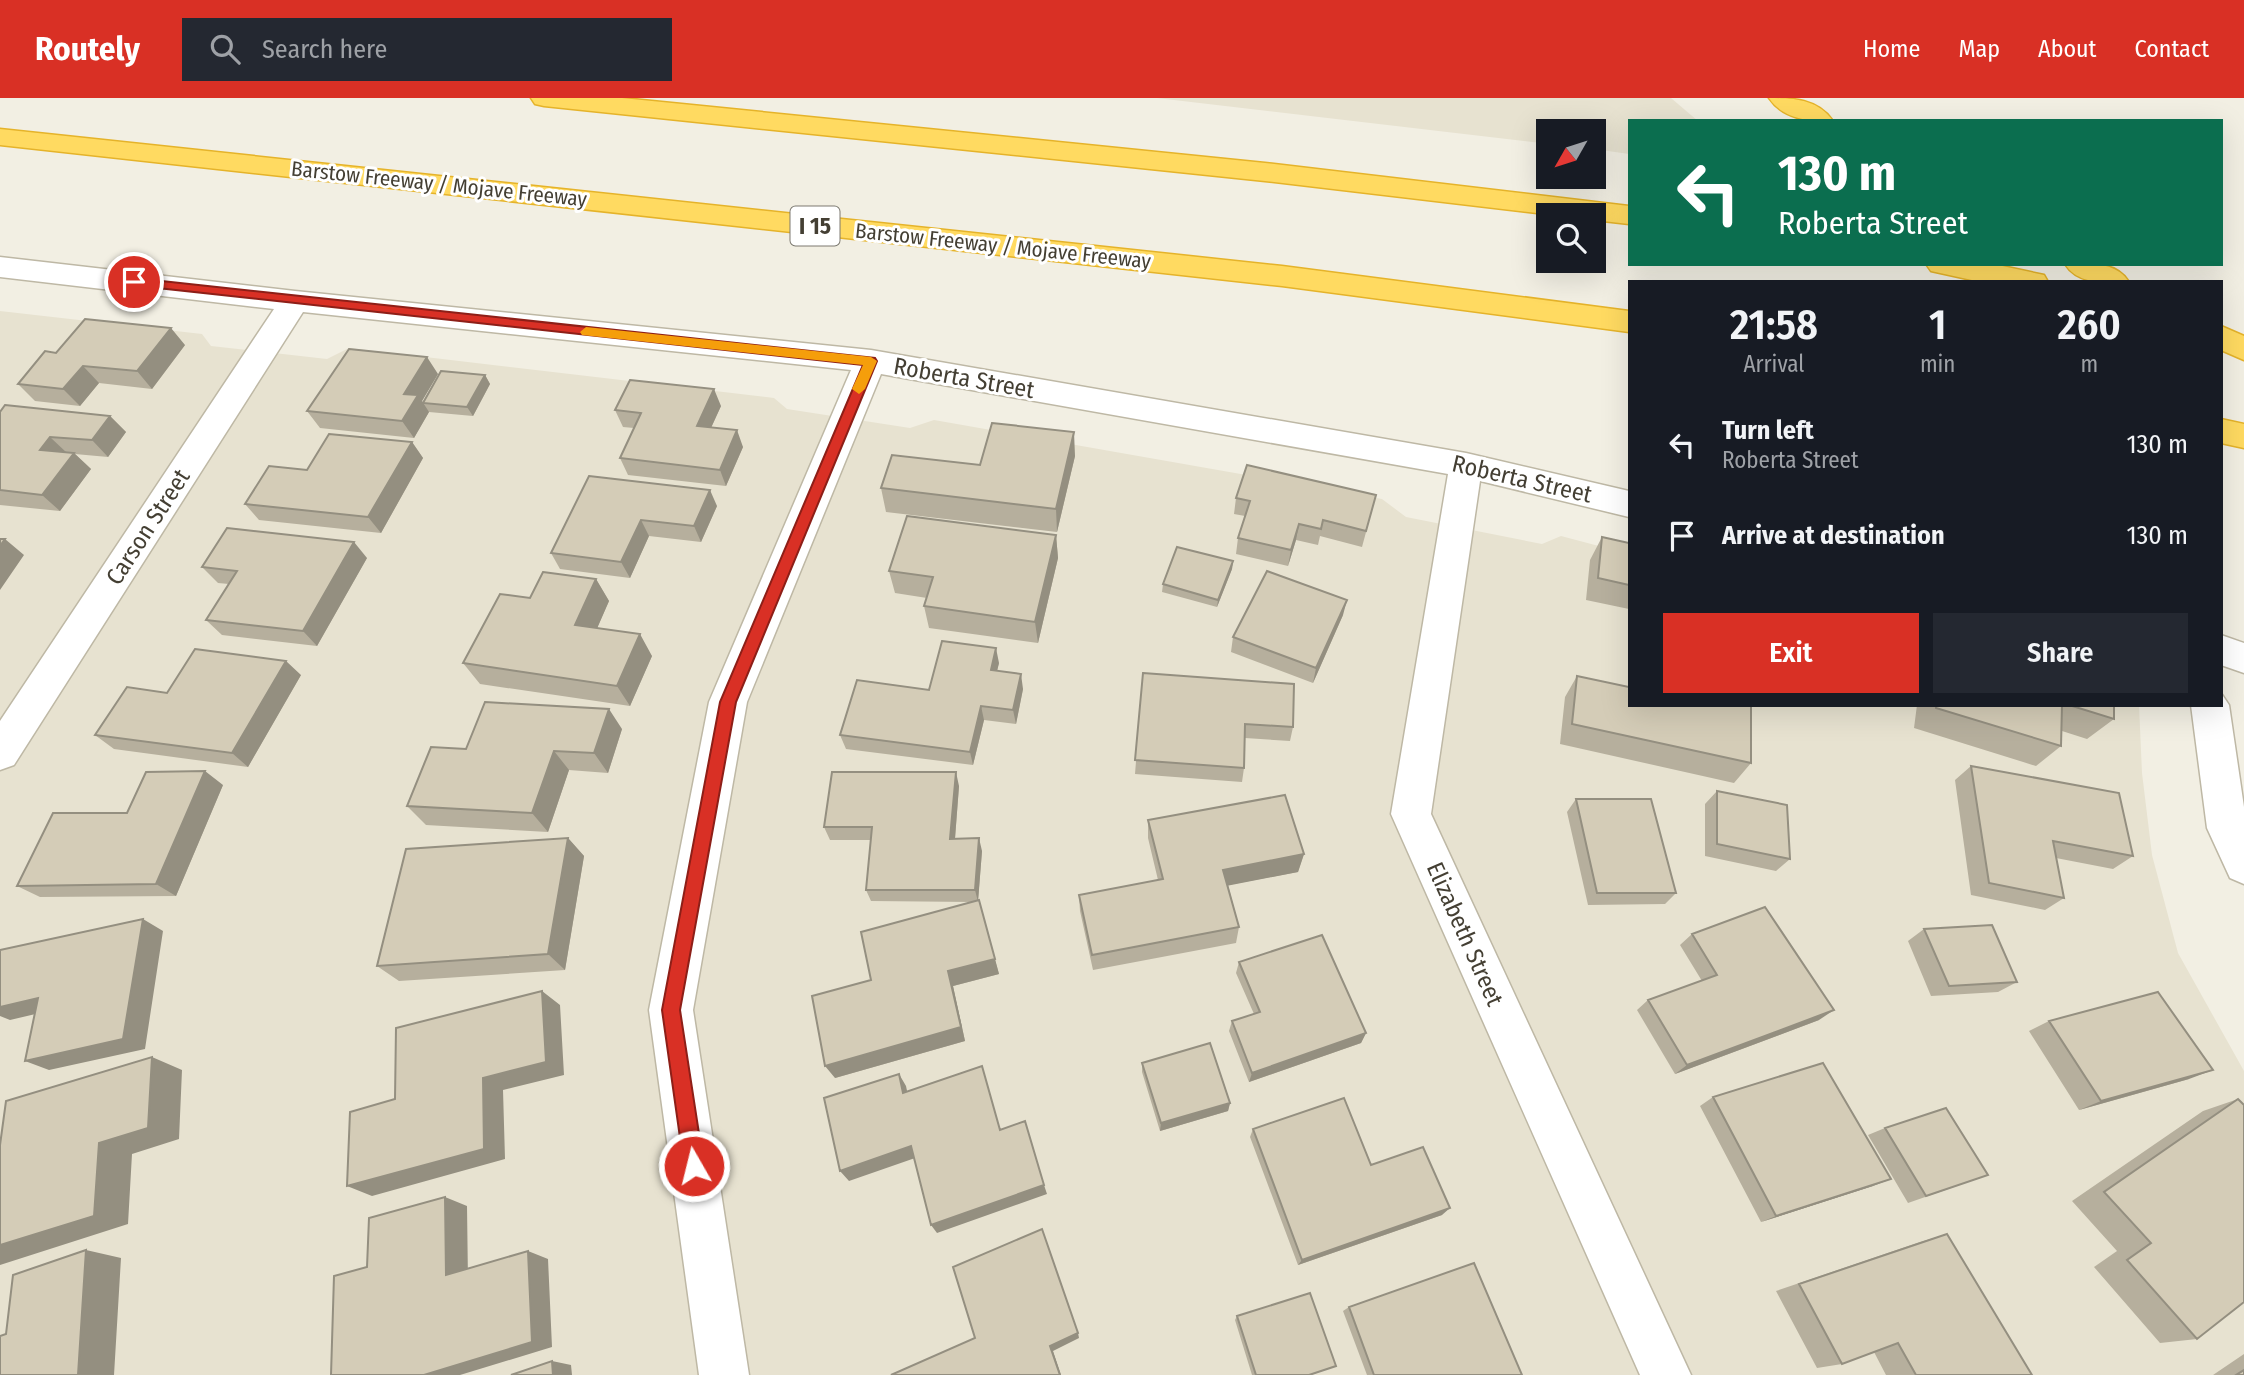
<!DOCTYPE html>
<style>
body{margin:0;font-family:"Fira Sans Condensed",sans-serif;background:#242831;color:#f1f3f6;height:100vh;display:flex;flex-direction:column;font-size:26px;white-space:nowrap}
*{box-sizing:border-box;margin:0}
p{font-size:23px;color:#9ea1a6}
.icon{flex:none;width:38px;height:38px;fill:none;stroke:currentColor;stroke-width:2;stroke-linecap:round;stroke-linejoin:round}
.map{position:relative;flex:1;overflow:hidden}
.details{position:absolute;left:1628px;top:182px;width:595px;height:427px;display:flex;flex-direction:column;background:#171b24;border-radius:0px;box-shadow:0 7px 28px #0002}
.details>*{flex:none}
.banner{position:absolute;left:1628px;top:21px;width:595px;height:147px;border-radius:0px;box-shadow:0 7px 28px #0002;background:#0b6e4f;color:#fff;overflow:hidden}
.needle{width:46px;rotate:231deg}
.controls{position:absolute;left:1536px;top:21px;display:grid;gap:14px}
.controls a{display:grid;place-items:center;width:70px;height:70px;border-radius:0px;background:#171b24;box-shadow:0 7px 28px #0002;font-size:35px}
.pin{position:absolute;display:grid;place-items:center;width:60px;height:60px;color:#fff;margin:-30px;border:4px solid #fff;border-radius:50%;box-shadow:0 2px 7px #0007}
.me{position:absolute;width:77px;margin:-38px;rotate:352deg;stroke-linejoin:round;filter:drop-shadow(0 0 5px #0008)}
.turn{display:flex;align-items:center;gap:24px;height:147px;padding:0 35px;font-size:32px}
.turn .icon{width:91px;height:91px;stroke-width:2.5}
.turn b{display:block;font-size:49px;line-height:60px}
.eta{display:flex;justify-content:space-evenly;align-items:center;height:119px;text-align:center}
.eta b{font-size:42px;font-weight:600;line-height:49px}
.action{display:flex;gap:14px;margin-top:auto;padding:14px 35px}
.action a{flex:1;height:80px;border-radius:0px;background:#d93025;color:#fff;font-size:28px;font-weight:600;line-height:80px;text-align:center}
.action a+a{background:#242831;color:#f1f3f6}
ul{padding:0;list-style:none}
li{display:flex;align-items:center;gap:21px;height:91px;padding:0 35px}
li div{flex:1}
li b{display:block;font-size:26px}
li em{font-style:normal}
header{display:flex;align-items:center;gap:42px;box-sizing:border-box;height:98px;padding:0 35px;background:#d93025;color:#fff}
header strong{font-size:33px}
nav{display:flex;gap:38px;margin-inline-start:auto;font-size:24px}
.search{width:490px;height:63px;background:#242831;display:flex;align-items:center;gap:18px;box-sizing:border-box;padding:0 24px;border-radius:0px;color:#9ea1a6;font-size:26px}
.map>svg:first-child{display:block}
.residential{fill:#e7e2d0}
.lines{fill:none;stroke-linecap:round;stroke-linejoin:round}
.minor-casing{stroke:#beb8a5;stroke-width:3}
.highway-casing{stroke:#e5b32a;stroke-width:3}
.minor{fill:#fff;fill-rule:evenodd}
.highway{fill:#ffda61;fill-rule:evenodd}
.wall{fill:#b6af9d}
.shaded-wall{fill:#948f80}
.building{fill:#d4ccb7;stroke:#948f80;stroke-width:2}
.route{fill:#d93025;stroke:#8d1f18;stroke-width:2}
.slow{fill:#f59e0b}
.labels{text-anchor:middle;stroke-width:6;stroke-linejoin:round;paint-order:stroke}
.far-street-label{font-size:21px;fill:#443f33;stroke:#fff}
.shield{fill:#fff;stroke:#7c7970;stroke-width:2}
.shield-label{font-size:23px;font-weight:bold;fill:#443f33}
.street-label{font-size:24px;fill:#443f33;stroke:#fff}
</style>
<header>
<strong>Routely</strong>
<div class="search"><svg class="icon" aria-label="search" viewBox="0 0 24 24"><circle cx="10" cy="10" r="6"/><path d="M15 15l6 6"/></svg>Search here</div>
<nav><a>Home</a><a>Map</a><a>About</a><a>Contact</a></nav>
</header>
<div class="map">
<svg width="2244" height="1277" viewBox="0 0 2244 1277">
<rect width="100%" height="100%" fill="#f2efe3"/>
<!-- residential -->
<path class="residential" d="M1157,0H1671L1698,23H1629V56L1594,51V33H1549V46Z
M0,213L202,236L211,248L327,261L349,250L774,300L787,311L910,330L934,322L1382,401L1406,419L1542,446L1561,438L1629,456V607H2139L2142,675L2152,757L2178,855L2244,973V1277H0Z"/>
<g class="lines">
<defs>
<path id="minor" d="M0,159L295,193L871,252L1466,355L1629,393V419L1480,383L1431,716L1691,1277H1640L1391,716L1448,376L881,276L747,604L693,912L749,1277H699L649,912L709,604L851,272L303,214L14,667L0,672V623L274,211L0,179Z
M2221,537L2244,545V575L2221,567Z
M2221,595L2229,607L2244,709V786L2230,780L2207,730L2191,607H2221Z"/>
<path id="highway" d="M531,0H622L1265,65L1629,108V126L1594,122V117H1554L1265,83L544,8L535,6Z
M1769,0C1792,0 1818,1 1833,23C1809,23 1784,22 1769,0Z
M0,31L1282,168L1629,213V234L1282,188L0,47Z
M1926,166H1993L2044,177L2048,184H1981L1931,173Z
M2065,166C2087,166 2115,162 2129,184C2107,184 2079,188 2065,166Z
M2221,228L2244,238V262L2221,252Z
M2221,321L2244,326V350L2221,345Z"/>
</defs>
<!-- minor casing -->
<use href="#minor" class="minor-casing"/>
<!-- highway casing -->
<use href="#highway" class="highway-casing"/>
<!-- minor -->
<use href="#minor" class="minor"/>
<!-- highway -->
<use href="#highway" class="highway"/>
</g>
<!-- wall -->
<path class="wall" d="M185,247L152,291L99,285L80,308L35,303L18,286L56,255Z
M438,276L422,303L423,305L485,277L490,286L473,318L429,314L414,340L320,330L307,313Z
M721,308L711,330L743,349L726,388L628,377L620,360L634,330L623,329L615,312Z
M0,314L110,318L126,334L108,359L75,356L91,371L60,413L0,407Z
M412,344L423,360L381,435L259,422L245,406Z
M1075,358L1057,434L886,414L881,390L980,367Z
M589,378L717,408L701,444L649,438L630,480L560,471L551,455Z
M1376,397L1362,449L1320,438L1318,447L1296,442L1288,468L1236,456L1238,440L1245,418L1234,416L1236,400Z
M1056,437L1058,460L1038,545L929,530L924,508L927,500L895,495L889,473Z
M1602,439L1629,445V511L1586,502L1590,462Z
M367,460L317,548L222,537L206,522L229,486L218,485L202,469Z
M1233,463L1232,471L1217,509L1162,494L1163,486Z
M596,481L609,503L597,530L652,558L630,608L480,586L463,565L530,500Z
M1343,517L1313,585L1231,554L1233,539Z
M999,565L997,572L1023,591L1016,626L984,622L973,667L846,651L840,637L929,592Z
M1143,575L1293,629L1290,643L1245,640L1244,670L1242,684L1135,676Z
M301,577L248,669L114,651L95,637L167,595Z
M1577,578L1751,665L1734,685L1560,646L1565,599Z
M1917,607H2114V621L2087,641L2062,633L2061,648L2036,668L1914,630Z
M622,631L608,675L569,672L548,734L426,727L407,708L466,651Z
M1971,668L2133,758L2113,771L2056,760L2064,800L2045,812L1971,797L1955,682Z
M223,687L176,798L40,799L17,788Z
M959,688L955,741L982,753L978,802L999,876L953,888L965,943L835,980L871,882L973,804L871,803L866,792L871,742H830L824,729Z
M1717,693L1790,761L1776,773L1705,758V706Z
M1576,701L1676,795L1665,806L1588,807L1567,714Z
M1148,722L1304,756L1298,774L1228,787L1239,829L1236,845L1093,872L1080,813L1079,797L1158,782L1148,740Z
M568,740L584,758L565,872L399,883L377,868Z
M1924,831L2017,884L1998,894L1931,898L1908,843Z
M1692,836L1819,922L1675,976L1637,912L1648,902L1702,883L1680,847Z
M1239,864L1366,935L1361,945L1249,984L1229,933L1232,923L1254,916L1236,875Z
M2049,923L2189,981L2079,1012L2029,933Z
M1142,965L1230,1005L1228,1013L1160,1033L1142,974Z
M1713,999L1873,1088L1761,1124L1700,1008Z
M2238,1001L2197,1241L2160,1245L2094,1169L2117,1153L2072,1103L2203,1013Z
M1885,1030L1988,1077L1908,1105L1868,1037Z
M1253,1031L1371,1067L1442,1117L1298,1167L1250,1039Z
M1947,1136L2032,1277H1886L1874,1254L1842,1266L1817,1270L1776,1193L1920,1144Z
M1349,1209L1522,1277H1367L1343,1213Z
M1237,1218L1336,1268L1311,1277H1252L1235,1222Z
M2244,1256V1277H2213Z"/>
<!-- shaded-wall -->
<path class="shaded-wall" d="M171,230L185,247L152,291L137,273Z
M427,259L438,276L422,303L429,314L414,340L402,323L404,296Z
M83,268L99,285L80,308L63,291Z
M485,277L490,286L473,318L467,309Z
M714,291L721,308L704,345L697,328Z
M110,318L126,334L108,359L92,342Z
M737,332L743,349L726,388L720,372Z
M1074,334L1075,358L1057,434L1056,411Z
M50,339L67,355L40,352Z
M412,344L423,360L381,435L368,419Z
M74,355L91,371L60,413L42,397Z
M710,392L717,408L701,444L694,428Z
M641,422L649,438L630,480L621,464Z
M1299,426L1296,442L1288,468L1291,452Z
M1056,437L1058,460L1038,545L1035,524Z
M5,441L24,457L0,492V448Z
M354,444L367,460L317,548L303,533Z
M1233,463L1232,471L1217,509L1218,502Z
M596,481L609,503L589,549L575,527Z
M1347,502L1343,517L1313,585L1316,570Z
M640,536L652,558L630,608L617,588Z
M996,550L999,565L994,586L991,572Z
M286,563L301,577L248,669L232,655Z
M1021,576L1023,591L1016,626L1013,612Z
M981,608L984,622L973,667L970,654Z
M609,611L622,631L608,675L594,655Z
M554,653L569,672L548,734L532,715Z
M205,673L223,687L176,798L156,786Z
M956,674L959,688L954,753L950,741Z
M568,740L584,758L565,872L548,856Z
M979,740L982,753L978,804L975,792Z
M1304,756L1298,774L1221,789L1223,772Z
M143,821L163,833L145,951L49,972L25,963Z
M995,861L999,876L953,888L965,943L835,980L825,968L948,873Z
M542,893L560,907L564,977L503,992L505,1061L372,1098L347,1088L483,980Z
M38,900L61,910L10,922L0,918V909Z
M1834,912L1819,922L1675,976L1687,967Z
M1366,935L1361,945L1249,984L1252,975Z
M152,959L182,972L179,1041L132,1056L128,1126L0,1167V1147L99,1045Z
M2213,972L2189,981L2079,1012L2101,1003Z
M899,976L906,988L910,1007L903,995Z
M1230,1005L1228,1013L1160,1033L1161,1025Z
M911,1048L918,1059L849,1083L840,1073Z
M1891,1081L1873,1088L1761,1124L1776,1118Z
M1044,1087L1047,1096L937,1135L931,1127Z
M445,1099L467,1108L468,1184L446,1177Z
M1450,1110L1442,1117L1298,1167L1302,1162Z
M86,1152L121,1160L114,1277H78Z
M528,1153L548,1161L552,1249L460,1277H424Z
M1078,1235L1079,1240L1053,1253L1061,1277H1060L1050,1248Z
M552,1263L571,1267L572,1277H553Z"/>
<!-- building -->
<path class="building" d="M85,221L171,230L137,273L83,268L63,291L18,286L45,253L56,255Z
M349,251L427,259L404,296L418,297L402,323L307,313Z
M441,273L485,277L467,309L423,305Z
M630,282L714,291L697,328L737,332L720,372L620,360L641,315L615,312Z
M5,307L110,318L92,342L50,339L40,352L74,355L42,397L0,392V314Z
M992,325L1074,334L1056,411L881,390L892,357L980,367Z
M329,336L412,344L368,419L245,406L269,368L307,372Z
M1247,367L1376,397L1366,433L1323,422L1321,431L1299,426L1291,452L1238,440L1250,403L1236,400Z
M589,378L710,392L694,428L641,422L621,464L551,455Z
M907,418L1056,437L1035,524L924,508L933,479L889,473Z
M227,430L354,444L303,533L206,522L237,473L202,469Z
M1602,439L1629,445V487L1598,480Z
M0,441H5L0,448Z
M1177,449L1233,463L1218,502L1163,486Z
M1267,473L1347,502L1316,570L1233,539Z
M543,474L596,481L575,527L640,536L617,588L463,565L500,496L530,500Z
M942,543L996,550L991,572L1021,576L1013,612L981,608L970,654L840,637L857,582L929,592Z
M195,551L286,563L232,655L95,637L127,589L167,595Z
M1143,575L1294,586L1293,629L1245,626L1244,670L1135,662Z
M1577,578L1629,589V607H1751V665L1572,626Z
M485,604L609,611L594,655L554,653L532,715L407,708L431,649L466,651Z
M1936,607H2062L2061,648L1936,610Z
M2069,607H2114V621Z
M1971,668L2119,695L2133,758L2053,743L2064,800L1989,785Z
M205,673L156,786L17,788L53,715H127L146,674Z
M832,674H956L950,741L979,740L975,792H866L872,729H824Z
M1717,693L1787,707L1790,761L1717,746Z
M1285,697L1304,756L1223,772L1239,829L1092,857L1079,797L1163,781L1148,722Z
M1576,701H1651L1676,795H1597Z
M568,740L548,856L377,868L406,751Z
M979,802L995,861L948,873L961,929L825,968L812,898L871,882L861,834Z
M1765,809L1834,912L1687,967L1648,902L1717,877L1692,836Z
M143,821L123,941L25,963L38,900L0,909V852Z
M1992,827L2017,884L1949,888L1924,831Z
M1322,837L1366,935L1252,975L1232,923L1260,914L1239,864Z
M542,893L546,964L483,980L484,1051L347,1088L350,1014L395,1001L396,930Z
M2158,894L2213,972L2101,1003L2049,923Z
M1210,945L1230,1005L1161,1025L1142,965Z
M152,959L148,1030L99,1045L94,1118L0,1147V1047L6,1003Z
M1823,965L1891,1081L1776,1118L1713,999Z
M982,968L1000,1032L1025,1023L1044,1087L931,1127L911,1048L840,1073L824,1000L899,976L903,995Z
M1344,1000L1371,1067L1423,1049L1450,1110L1302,1162L1253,1031Z
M2238,1001L2244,1007V1204L2197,1241L2127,1162L2151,1145L2104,1094Z
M1946,1010L1988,1077L1926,1098L1885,1030Z
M445,1099L446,1177L528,1153L532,1244L424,1277H331L334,1178L367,1169L369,1120Z
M1042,1131L1078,1235L1050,1248L1060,1277H891L975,1240L953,1169Z
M1947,1136L2032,1277H1916L1898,1245L1842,1266L1799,1186Z
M86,1152L78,1277H0V1238L6,1236L13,1177Z
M1474,1165L1522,1277H1374L1349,1209Z
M1310,1195L1336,1268L1309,1277H1256L1237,1218Z
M552,1263L553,1277H511Z
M2244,1272V1277H2236Z"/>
<!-- route -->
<path class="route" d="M134,180L875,260L877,263L736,604L680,912L704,1068L701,1075L694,1078L687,1075L684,1068L662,912L720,604L863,267L130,187L128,184Z"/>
<!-- slow -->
<path class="slow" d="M586,229L871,259L877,263L865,291L859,296L852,291L863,267L582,237L580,234Z"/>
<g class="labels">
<!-- far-street labels -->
<g class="far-street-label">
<text transform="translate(439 86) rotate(6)" y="7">Barstow Freeway / Mojave Freeway</text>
<text transform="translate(1003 148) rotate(6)" y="7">Barstow Freeway / Mojave Freeway</text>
</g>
<!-- shield labels -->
<rect class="shield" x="790.5" y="108.5" width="49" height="39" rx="5"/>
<g class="shield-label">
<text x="815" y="136">I 15</text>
</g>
<!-- street labels -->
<g class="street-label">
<text transform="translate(964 280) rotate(10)" y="8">Roberta Street</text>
<text transform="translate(1522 381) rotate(13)" y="8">Roberta Street</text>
<text transform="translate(148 429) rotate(-57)" y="8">Carson Street</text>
<text transform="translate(1465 836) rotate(66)" y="8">Elizabeth Street</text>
</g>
</g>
</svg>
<div class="controls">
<a><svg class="needle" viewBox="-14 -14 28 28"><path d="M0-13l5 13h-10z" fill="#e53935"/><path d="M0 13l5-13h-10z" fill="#9ea1a6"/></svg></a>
<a><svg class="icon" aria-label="search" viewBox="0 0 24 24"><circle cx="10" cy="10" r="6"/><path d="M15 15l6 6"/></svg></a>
</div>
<div class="pin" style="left:134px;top:184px;background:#d93025"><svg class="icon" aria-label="arrive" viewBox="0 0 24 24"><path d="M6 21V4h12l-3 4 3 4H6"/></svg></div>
<svg class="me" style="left:694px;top:1068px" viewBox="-20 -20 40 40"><circle r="17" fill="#d93025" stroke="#fff" stroke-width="3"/><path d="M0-11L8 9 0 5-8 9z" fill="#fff"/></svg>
<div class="banner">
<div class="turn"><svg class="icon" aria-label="left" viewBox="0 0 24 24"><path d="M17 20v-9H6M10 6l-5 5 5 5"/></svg><div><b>130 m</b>Roberta Street</div></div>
</div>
<section class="details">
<div class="eta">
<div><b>21:58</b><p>Arrival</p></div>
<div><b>1</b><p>min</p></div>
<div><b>260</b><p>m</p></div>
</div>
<ul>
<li><svg class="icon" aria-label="left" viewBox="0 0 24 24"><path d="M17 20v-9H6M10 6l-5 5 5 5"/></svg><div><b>Turn left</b><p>Roberta Street</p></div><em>130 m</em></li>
<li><svg class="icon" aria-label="arrive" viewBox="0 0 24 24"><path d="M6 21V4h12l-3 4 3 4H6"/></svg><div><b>Arrive at destination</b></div><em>130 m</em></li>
</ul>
<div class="action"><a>Exit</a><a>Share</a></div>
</section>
</div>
